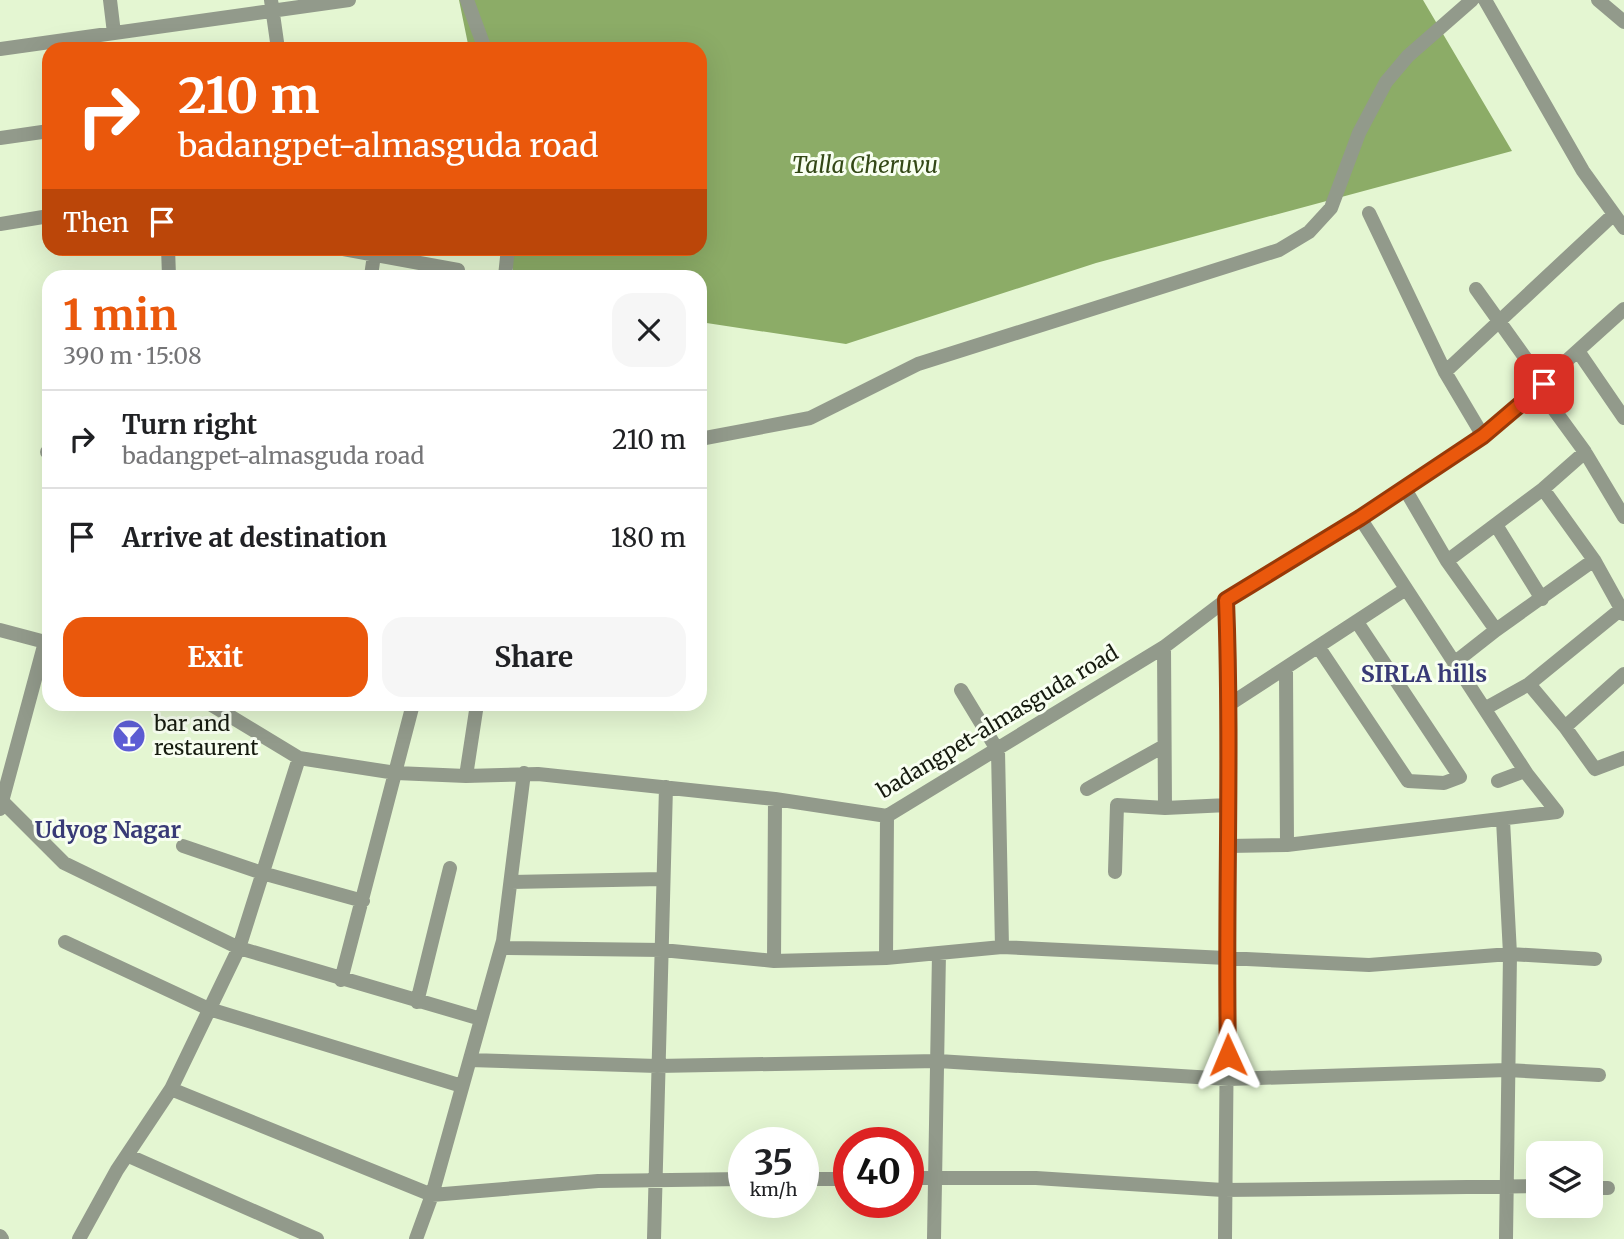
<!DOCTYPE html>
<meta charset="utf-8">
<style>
body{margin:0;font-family:Merriweather,serif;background:#f6f6f6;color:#202124;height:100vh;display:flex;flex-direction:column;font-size:26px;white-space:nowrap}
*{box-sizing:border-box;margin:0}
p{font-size:23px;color:#757577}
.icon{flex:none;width:38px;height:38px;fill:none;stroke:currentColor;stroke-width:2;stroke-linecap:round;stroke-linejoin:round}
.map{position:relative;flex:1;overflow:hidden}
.sheet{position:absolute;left:42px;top:270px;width:665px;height:441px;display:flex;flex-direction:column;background:#fff;border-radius:21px;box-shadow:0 7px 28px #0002}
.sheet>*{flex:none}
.banner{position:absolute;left:42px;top:42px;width:665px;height:214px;border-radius:21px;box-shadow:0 7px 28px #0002;background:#ea580c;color:#fff;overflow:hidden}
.controls{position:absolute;left:1526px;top:1141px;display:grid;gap:14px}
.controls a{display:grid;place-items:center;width:77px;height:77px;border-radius:14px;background:#fff;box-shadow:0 7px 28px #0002;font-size:35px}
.speed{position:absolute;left:728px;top:1127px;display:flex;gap:14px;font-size:35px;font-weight:700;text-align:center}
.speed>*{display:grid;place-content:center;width:91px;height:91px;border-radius:50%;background:#fff;box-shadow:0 7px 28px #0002;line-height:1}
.speed small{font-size:18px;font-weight:400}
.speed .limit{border:10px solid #d22;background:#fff;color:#111}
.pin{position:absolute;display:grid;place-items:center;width:60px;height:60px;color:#fff;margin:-30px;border-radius:14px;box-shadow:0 4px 10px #0006}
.me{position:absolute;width:77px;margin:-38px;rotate:359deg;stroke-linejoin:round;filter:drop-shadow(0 0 5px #0008)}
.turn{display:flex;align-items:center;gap:24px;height:147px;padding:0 21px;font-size:32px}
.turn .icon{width:91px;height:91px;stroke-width:2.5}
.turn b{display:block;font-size:49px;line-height:60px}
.then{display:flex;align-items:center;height:66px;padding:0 21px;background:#0003;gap:14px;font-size:26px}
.round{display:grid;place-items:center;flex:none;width:74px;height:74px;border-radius:21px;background:#f6f6f6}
.headline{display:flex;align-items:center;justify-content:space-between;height:119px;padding:0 21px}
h1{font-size:42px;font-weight:700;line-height:52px;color:#ea580c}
.action{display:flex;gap:14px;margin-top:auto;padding:14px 21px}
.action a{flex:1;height:80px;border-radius:21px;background:#ea580c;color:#fff;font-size:28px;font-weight:700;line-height:80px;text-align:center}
.action a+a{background:#f6f6f6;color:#202124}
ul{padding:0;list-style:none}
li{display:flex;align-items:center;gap:21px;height:98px;padding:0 21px;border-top:2px solid #e0e0e0}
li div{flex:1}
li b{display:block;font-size:26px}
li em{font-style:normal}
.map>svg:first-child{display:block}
.water{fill:#8cac67}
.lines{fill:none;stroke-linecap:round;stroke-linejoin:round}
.minor{stroke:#929a8b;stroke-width:14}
.route-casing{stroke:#983908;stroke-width:18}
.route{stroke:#ea580c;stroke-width:12}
.labels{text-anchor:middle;stroke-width:6;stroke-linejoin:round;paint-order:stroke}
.street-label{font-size:21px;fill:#161b0f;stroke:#f8fff1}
.poi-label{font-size:21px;fill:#161b0f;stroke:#f8fff1;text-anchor:start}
.water-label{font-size:23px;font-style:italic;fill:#334816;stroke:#f8fff1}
.neighbourhood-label{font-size:23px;font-weight:bold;fill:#383a76;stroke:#f8fff1}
</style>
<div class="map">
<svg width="1624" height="1239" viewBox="0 0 1624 1239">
<rect width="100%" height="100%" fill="#e4f6d2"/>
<!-- water -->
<path class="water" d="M459,0H1423L1512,151L1096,263L846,344L700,322V276H514L509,249L700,248V49H469Z"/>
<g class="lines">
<!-- minor -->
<path class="minor" d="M110,0L114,33
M271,0L278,49
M467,0L485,49
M1485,0L1583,171L1624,228
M1598,0L1624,22
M0,49L349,0
M0,138L49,131
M1369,213L1445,372L1483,436
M0,224L49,216
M168,248L169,276
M338,248L458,270
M371,276L375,248
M505,276L508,248
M1476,289L1544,384
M1578,351L1624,418
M1445,372L1614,214
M1539,389L1585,452L1624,517
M700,439L810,418L918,364L1279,250L1309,232L1331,208L1359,133L1386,82L1408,56L1472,0
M47,452H49
M1405,489L1447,561L1496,630L1594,560
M1543,489L1594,560L1624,614
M1496,525L1542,599
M1447,561L1543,489L1585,452
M0,630L49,643
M1164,647L1165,808L1228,805
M1319,648L1408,781L1444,783L1460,777L1357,622
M1454,663L1496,630
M1286,670L1287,845
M1529,684L1565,727L1624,674
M961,690L998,751L1002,947
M210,704L299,758L396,773L466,776L538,774L775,799L887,816L1164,647L1226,600L1360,518L1483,436L1624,309
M1230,704L1406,589
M1486,708L1529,684L1620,610
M1565,727L1595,769L1624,758
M466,776L477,704
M1498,781L1525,771
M1087,789L1164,746
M2,801L64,863L239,948L481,1019
M0,809L45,642
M1503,820L1510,954L1506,1239
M183,846L262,873L363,901
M1228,846L1287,845L1557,812L1527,774L1360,518
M1115,872L1117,805L1165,808
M511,882L662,879
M65,942L209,1009L462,1086
M501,948L662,950L774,961L886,958L1002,947L1369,965L1510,954L1595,959
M886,958L887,816
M774,961L775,799
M341,980L413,704
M417,1002L450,868
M470,1060L657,1066L938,1061L1229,1079L1507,1070L1599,1075
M171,1089L432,1195L598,1181L744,1179
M129,1156L317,1239
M908,1178H1036L1223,1190L1538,1186
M803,1179H849
M1591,1188H1608
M0,1236L2,1239
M79,1239L117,1170L171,1089L239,948L299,758
M416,1239L432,1195L503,941L524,773
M654,1239L666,787
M934,1239L939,953
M1225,1239L1230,704L1226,600"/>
</g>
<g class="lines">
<defs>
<path id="route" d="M1228,1055C1225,903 1232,751 1226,600L1360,518L1483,436L1544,384"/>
</defs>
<!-- route casing -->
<use href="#route" class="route-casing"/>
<!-- route -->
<use href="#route" class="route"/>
</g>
<!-- icons -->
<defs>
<symbol id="bar-disc" viewBox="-11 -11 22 22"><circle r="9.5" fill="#5d5dd5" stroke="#f8fff1"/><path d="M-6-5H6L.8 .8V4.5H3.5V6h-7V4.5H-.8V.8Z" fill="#fff"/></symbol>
</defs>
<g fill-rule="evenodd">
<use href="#bar-disc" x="110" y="717" width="38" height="38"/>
</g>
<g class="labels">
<!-- street labels -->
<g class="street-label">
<text transform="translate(998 722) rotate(-31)" y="7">badangpet-almasguda road</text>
</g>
<!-- poi labels -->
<g class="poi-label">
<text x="154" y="731">bar and<tspan x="154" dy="24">restaurent</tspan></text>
</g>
<!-- water labels -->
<g class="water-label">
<text x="865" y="173">Talla Cheruvu</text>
</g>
<!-- neighbourhood labels -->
<g class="neighbourhood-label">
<text x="1424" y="682">SIRLA hills</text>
<text x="108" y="838">Udyog Nagar</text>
</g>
</g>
</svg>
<div class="controls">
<a><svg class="icon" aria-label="layers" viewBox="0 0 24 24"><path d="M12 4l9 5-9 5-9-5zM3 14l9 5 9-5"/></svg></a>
</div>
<div class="speed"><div>35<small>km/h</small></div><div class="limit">40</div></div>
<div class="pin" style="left:1544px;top:384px;background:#d93025"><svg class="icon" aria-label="arrive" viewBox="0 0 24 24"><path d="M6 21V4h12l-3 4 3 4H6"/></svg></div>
<svg class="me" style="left:1228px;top:1055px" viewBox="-20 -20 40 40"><path d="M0-17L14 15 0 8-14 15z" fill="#ea580c" stroke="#fff" stroke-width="4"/></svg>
<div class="banner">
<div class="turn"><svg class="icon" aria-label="right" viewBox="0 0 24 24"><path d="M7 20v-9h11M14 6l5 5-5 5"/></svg><div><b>210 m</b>badangpet-almasguda road</div></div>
<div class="then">Then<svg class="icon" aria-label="arrive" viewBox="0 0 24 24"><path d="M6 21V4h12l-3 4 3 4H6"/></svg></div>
</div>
<section class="sheet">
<div class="headline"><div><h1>1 min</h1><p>390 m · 15:08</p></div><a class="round"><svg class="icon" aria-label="close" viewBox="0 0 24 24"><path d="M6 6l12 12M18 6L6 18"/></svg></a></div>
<ul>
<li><svg class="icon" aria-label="right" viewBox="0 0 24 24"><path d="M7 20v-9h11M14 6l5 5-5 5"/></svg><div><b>Turn right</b><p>badangpet-almasguda road</p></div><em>210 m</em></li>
<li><svg class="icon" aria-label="arrive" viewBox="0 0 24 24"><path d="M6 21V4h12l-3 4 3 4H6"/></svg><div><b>Arrive at destination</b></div><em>180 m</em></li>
</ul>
<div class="action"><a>Exit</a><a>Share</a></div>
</section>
</div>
